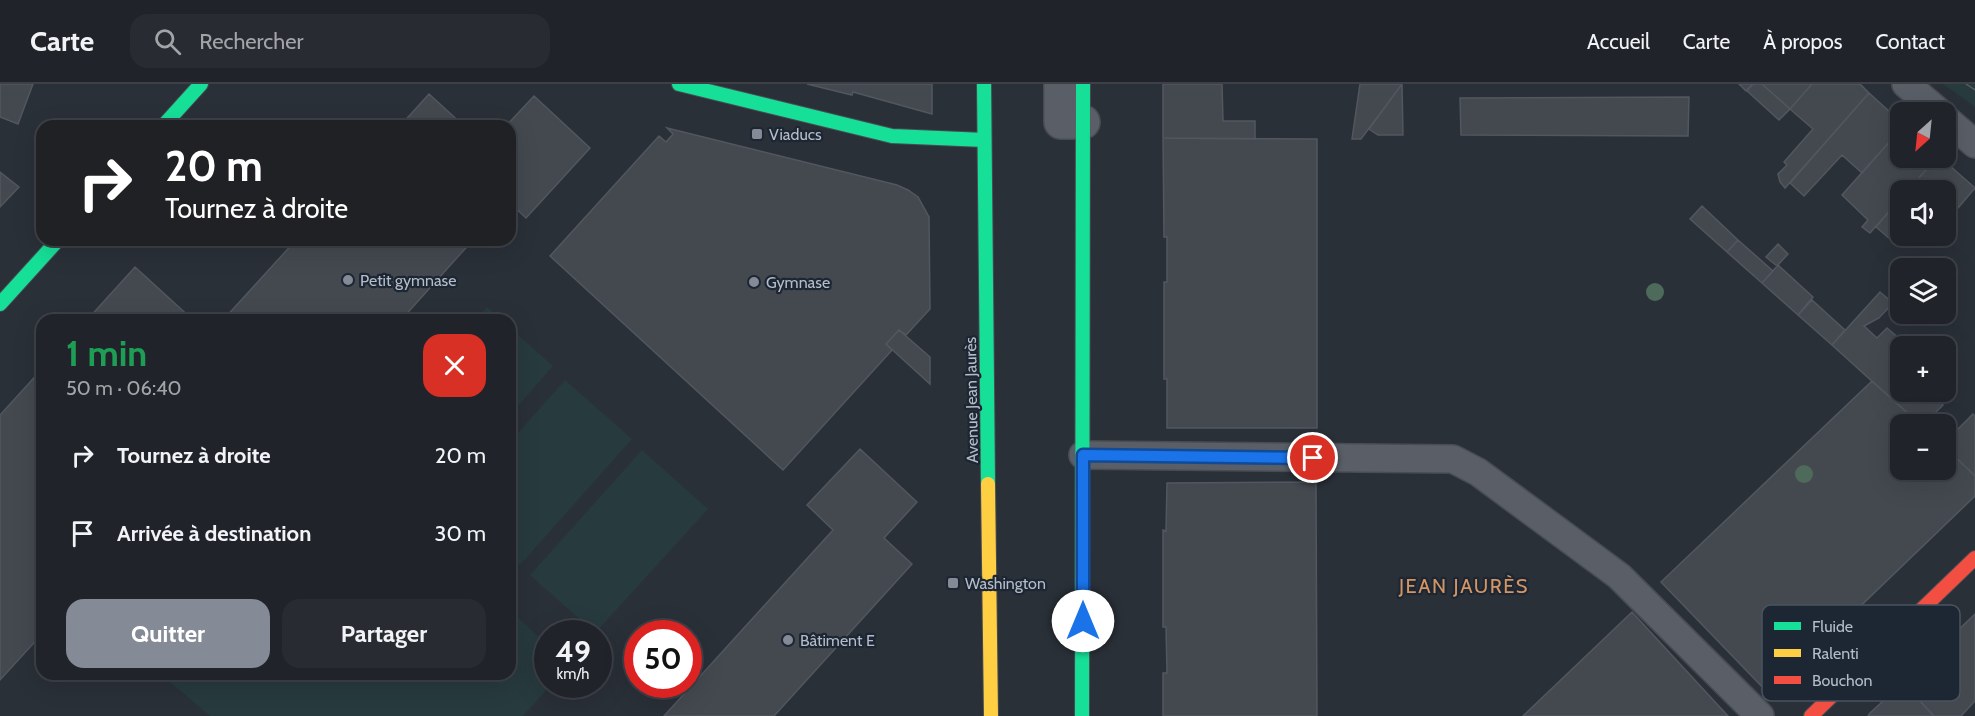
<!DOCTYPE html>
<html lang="fr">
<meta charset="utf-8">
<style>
body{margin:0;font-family:Cabin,sans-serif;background:#282c32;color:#f1f3f6;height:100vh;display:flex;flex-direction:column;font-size:22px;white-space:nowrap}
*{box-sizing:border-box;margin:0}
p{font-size:20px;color:#a2a4a8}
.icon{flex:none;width:33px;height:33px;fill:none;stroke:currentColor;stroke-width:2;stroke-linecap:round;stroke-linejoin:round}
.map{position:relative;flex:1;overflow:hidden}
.drawer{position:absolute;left:36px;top:230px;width:480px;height:366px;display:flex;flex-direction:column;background:#20242a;border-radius:18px;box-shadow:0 6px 24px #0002,0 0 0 2px #3d4147}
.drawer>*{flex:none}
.banner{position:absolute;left:36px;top:36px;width:480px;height:126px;border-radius:18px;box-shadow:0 6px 24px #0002,0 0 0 2px #3d4147;background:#202124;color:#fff;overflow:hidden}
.needle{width:39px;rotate:207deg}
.controls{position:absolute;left:1890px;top:18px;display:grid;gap:12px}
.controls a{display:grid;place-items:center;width:66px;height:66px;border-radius:12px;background:#20242a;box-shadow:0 6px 24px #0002,0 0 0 2px #3d4147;font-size:30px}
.speed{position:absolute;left:534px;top:536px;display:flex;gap:12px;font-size:30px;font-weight:700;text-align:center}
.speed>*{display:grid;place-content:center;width:78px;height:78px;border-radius:50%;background:#20242a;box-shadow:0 6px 24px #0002,0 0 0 2px #3d4147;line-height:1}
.speed small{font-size:15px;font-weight:400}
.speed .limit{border:9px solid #d22;background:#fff;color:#111}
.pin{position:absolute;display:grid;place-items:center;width:51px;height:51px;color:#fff;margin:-26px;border:3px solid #fff;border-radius:50%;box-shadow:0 2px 6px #0007}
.me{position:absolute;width:66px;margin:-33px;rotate:0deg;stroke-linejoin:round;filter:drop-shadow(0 0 4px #0008)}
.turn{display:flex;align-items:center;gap:21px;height:126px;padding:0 30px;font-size:27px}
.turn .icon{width:78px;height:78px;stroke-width:2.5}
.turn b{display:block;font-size:42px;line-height:51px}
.round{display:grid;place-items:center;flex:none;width:63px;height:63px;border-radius:18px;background:#282c32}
.head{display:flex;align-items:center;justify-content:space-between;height:102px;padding:0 30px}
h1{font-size:36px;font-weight:700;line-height:45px;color:#1e9e55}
.cta{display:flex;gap:12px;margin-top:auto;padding:12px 30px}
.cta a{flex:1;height:69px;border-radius:18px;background:#848b96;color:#fff;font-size:24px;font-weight:700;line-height:69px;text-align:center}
.cta a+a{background:#282c32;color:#f1f3f6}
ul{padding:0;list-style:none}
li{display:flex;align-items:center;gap:18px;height:78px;padding:0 30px}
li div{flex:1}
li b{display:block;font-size:22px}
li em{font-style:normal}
header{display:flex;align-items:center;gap:36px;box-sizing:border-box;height:84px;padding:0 30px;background:#20242a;border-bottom:2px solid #3d4147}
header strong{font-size:28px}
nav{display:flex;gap:33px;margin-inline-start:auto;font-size:21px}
.search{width:420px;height:54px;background:#282c32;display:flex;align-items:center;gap:15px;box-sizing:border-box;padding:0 21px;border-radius:18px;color:#a2a4a8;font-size:22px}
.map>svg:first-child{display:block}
.green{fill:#273a3e}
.building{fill:#444950;stroke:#52575f;stroke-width:1.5}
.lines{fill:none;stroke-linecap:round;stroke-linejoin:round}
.lane-casing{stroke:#484c53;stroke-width:30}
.street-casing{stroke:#484c53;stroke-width:36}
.fast-casing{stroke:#484c53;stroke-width:16}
.slow-casing{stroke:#484c53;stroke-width:16}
.jam-casing{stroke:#484c53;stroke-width:16}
.lane{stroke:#5a5e66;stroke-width:27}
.street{stroke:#5a5e66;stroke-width:33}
.fast{stroke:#16e098;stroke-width:14}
.slow{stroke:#ffcf43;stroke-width:14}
.jam{stroke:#f24e42;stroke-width:14}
.tram{stroke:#595d64;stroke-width:1.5}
.tree{fill:#4e6a5a}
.route-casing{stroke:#114b97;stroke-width:15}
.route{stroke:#1a73e8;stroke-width:10}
.poi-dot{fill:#848b96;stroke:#1d2633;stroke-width:2}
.labels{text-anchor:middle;stroke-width:4.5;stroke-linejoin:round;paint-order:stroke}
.poi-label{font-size:16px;fill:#b4bcc9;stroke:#1d2633;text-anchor:start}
.street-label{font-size:16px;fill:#b4bcc9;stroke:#1d2633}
.quarter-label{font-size:20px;letter-spacing:1.5px;fill:#d59563;stroke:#1d2633}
.key{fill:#1d2633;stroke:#4a5360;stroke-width:1.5}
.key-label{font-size:16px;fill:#b4bcc9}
</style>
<header>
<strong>Carte</strong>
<div class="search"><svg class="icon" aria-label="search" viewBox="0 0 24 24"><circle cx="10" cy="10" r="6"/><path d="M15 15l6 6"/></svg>Rechercher</div>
<nav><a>Accueil</a><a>Carte</a><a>À propos</a><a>Contact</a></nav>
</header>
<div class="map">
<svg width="1975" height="632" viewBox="0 0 1975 632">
<rect width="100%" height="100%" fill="#2a3038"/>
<!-- green -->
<path class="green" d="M1943,0H1975V23Z
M487,223L501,235H476Z
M510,244L553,282L510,331Z
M565,296L632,355L520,481L510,472V358Z
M642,366L708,425L595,549L530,491Z
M510,526L547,561L548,600H552L523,632H210L161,590H510Z"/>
<!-- building -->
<path class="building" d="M0,0H33L18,40L0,33Z
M807,0H932V30L853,8L852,11Z
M1163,0H1222L1223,37H1255V55L1163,54Z
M1360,0H1402L1361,55H1352Z
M1402,0L1403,51H1378L1369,45Z
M1739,0H1753L1746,7Z
M1753,0H1762L1790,25L1779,36L1747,7Z
M1762,0H1812L1790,25Z
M1812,0H1860L1869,9L1785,104L1780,98L1778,90L1787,81L1784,78L1813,45L1790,25Z
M1869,9L1900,37V46L1862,89L1842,71L1804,112L1790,99Z
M429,10L464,42H400Z
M534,12L590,64L526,134L510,119V42H506Z
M1689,13L1688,52L1461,51L1460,14Z
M667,44L897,101L908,106L918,113L929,133L930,225L906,251L899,246L886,260L892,266L783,386L550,172L659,52L666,58L673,50Z
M1900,46V74H1937L1908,106H1900V115L1870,149L1862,143L1868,136L1842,111Z
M1163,54L1317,55V344H1167V295H1164V198H1167V153H1164Z
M1937,74H1941L1975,104L1946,138V106H1908Z
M0,88L19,103L0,123Z
M1900,115V143L1890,155L1876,143Z
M1702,122L1738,156L1727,168L1690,135Z
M296,156H473L401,236H223Z
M1738,156L1773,187L1762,199L1727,168Z
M1778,160L1788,170L1777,182L1766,173Z
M1778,181L1813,213L1798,231L1762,199Z
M135,183L193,236H87Z
M1880,208L1893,219L1879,234L1864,242L1877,254L1887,244L1908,262H1900V308H1906L1896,319L1832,261Z
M1812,216L1845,246L1832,261L1798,231Z
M899,246L930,273V300L886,260Z
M42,285V550L0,596V331Z
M1872,297L1920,340H1900V386H1946V364L1975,392V412L1769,610L1661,498Z
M1906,308H1927L1943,321L1936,328L1956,347L1973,330L1975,332V392L1946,364V340H1920L1896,319Z
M860,365L917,418L884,454L912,480L774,632H664L833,446L807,421Z
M1316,398L1317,632H1163V589H1167L1166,543H1163V446L1166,447L1167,399Z
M1632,528L1728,632H1523Z
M1975,530V617L1961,632H1934L1903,599Z
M1903,599L1934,632H1868L1870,629Z"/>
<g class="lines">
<defs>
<path id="lane" d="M1906,0L1939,28
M1946,35L1975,60
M1083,371L1453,375L1478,388L1619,492L1760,632"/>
<path id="street" d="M1061,0V38H1083"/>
<path id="fast" d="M679,0L892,52L984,56
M984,0L988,400
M163,42L201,0
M0,220L58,156
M1082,632L1083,0"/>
<path id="slow" d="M988,400L991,632"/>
<path id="jam" d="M1811,632L1975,474"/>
</defs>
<!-- lane casing -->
<use href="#lane" class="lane-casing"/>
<!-- street casing -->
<use href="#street" class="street-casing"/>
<!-- fast casing -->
<use href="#fast" class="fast-casing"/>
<!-- slow casing -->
<use href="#slow" class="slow-casing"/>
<!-- jam casing -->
<use href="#jam" class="jam-casing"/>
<!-- lane -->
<use href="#lane" class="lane"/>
<!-- street -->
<use href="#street" class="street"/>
<!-- fast -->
<use href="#fast" class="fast"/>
<!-- slow -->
<use href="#slow" class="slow"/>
<!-- jam -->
<use href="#jam" class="jam"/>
<!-- tram -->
<path class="tram" d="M1966,0L1975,6"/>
</g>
<!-- trees -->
<g class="tree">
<circle cx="1655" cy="208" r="9"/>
<circle cx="1804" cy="390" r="9"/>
</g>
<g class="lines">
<defs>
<path id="route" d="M1083,537V371L1313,374"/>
</defs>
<!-- route casing -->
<use href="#route" class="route-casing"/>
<!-- route -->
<use href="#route" class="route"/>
</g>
<!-- markers -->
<g class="poi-dot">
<rect x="751" y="44" width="12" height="12" rx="3"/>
<circle cx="348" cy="196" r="6"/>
<circle cx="754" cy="198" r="6"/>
<rect x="947" y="493" width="12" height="12" rx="3"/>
<circle cx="788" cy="556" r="6"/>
</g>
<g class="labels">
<!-- poi labels -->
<g class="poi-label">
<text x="769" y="56">Viaducs</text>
<text x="360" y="202">Petit gymnase</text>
<text x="766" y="204">Gymnase</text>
<text x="965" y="505">Washington</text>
<text x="800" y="562">Bâtiment E</text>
</g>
<!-- street labels -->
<g class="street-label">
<text transform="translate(971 316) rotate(-91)" y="6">Avenue Jean Jaurès</text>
</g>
<!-- quarter labels -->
<g class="quarter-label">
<text x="1464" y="509">JEAN JAURÈS</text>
</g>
</g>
<!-- legend -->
<rect x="1762" y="521" width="198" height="96" rx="9" class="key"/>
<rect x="1774" y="538" width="27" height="8" fill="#16e098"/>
<rect x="1774" y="565" width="27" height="8" fill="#ffcf43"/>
<rect x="1774" y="592" width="27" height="8" fill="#f24e42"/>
<g class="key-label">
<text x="1812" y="548">Fluide</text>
<text x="1812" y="575">Ralenti</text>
<text x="1812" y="602">Bouchon</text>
</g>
</svg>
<div class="controls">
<a><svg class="needle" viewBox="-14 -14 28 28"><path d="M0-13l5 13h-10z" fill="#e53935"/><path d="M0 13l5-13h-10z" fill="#a2a4a8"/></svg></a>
<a><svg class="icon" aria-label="sound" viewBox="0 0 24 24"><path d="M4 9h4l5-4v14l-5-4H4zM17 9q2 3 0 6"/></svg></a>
<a><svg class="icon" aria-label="layers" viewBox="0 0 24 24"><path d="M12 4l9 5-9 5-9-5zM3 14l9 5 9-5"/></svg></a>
<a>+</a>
<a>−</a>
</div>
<div class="speed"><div>49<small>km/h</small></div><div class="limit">50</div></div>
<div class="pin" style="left:1313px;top:374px;background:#d93025"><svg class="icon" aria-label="arrive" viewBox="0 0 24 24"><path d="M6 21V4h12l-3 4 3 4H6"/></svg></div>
<svg class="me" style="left:1083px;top:537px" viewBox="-20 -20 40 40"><circle r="19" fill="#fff"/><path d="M0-13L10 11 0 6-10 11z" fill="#1a73e8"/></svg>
<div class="banner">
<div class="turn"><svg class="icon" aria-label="right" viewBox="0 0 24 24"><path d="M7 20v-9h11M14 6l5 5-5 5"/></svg><div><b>20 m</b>Tournez à droite</div></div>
</div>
<section class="drawer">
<div class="head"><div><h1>1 min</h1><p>50 m · 06:40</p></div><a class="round" style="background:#d93025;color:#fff"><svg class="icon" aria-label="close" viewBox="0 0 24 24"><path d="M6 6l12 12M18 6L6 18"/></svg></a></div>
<ul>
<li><svg class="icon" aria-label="right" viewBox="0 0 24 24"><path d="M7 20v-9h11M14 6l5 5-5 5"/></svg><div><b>Tournez à droite</b></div><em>20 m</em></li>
<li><svg class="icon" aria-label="arrive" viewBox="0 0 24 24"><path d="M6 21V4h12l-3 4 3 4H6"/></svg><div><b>Arrivée à destination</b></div><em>30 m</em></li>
</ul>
<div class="cta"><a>Quitter</a><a>Partager</a></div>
</section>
</div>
